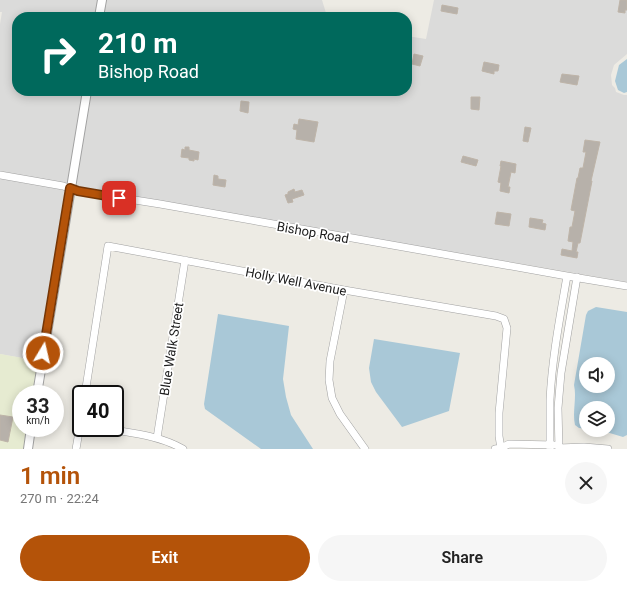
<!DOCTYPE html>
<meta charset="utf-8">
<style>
body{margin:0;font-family:Roboto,sans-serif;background:#f6f6f6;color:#222;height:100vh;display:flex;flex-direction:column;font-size:15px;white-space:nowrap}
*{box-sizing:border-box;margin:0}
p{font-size:13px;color:#767676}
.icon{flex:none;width:22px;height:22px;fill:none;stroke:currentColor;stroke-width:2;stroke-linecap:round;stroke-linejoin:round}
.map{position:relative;height:449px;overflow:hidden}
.side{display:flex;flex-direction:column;background:#fff;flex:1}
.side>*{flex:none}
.guide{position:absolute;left:12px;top:12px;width:400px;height:84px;border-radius:16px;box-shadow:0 2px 10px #0003;background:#00695c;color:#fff;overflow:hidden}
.buttons{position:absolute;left:579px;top:357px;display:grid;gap:8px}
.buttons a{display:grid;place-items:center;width:36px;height:36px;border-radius:50%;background:#fff;box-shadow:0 2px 10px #0003;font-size:20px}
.speed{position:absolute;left:12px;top:385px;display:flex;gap:8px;font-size:20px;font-weight:700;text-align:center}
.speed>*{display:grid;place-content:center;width:52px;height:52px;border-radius:50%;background:#fff;box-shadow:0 2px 10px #0003;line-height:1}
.speed small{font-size:10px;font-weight:400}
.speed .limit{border:2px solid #111;border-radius:6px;background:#fff;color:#111}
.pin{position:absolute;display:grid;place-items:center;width:34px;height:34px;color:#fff;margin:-17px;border-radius:8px;box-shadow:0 2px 6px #0006}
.me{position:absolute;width:44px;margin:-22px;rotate:9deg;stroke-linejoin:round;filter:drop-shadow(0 0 3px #0008)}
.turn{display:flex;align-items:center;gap:14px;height:84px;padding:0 20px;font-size:18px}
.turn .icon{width:52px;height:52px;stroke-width:2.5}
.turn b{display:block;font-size:28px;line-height:34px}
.round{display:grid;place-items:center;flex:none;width:42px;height:42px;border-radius:21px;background:#f6f6f6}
.summary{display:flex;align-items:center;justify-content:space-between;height:68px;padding:0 20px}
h1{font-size:24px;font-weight:600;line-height:30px;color:#b45309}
.button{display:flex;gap:8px;margin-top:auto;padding:8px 20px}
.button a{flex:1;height:46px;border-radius:24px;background:#b45309;color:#fff;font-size:16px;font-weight:600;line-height:46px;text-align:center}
.button a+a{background:#f6f6f6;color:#222}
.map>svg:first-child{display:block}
.residential{fill:#dbdbda}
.farmland{fill:#e6ebd1}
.water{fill:#a9c8d7;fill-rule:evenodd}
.building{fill:#b7b1aa;stroke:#beb4a8}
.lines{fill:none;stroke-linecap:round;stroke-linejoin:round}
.minor-casing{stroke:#a1a1a1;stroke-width:8}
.tertiary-casing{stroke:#a1a1a1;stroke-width:10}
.minor{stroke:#fff;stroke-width:7}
.tertiary{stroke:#fff;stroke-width:8}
.route-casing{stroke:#753606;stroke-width:10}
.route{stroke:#b45309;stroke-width:7}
.labels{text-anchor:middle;stroke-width:3.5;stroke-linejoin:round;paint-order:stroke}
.street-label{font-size:13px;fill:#1d1d1d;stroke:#fff}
</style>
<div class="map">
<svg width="627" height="449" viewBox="0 0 627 449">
<rect width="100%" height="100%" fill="#edebe4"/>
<!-- residential -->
<path class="residential" d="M0,0H99L96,17H17V91H84L68,184L0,171V24L2,12H0Z
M105,0H322L326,13L357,17H102Z
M434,0H627V54L614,65L611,75L612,85L615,88L616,92L624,95H627V282L78,188L73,186L89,91H407V36L426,39Z
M0,178L67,190L39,361L0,354Z"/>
<!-- farmland -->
<path class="farmland" d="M0,354L39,361L34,394H21V428H28L25,449H0Z"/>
<!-- water -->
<path class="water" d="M627,59V92L624,93L618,90L615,81L619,65Z
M596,307L627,312V435L623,437L603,431L595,430H608V408H586V429L579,428L575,425C572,412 577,398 574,385L586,315L588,311ZM586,364H608V386H586Z
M218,314L289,326L283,379L286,397L291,415L313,449H261L205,409L204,404Z
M374,339L460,353L449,411L402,427L376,392L371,382L369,368Z"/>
<!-- building -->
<path class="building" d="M620,0H627V10H625V13L618,12Z
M442,5L458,8L457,14L441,11Z
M414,54L423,56L420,66L412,64Z
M484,62L499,65L498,71H494V74L482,71Z
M562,74L579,76L577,85L560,82Z
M471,97H480L479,110L471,109Z
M241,101L249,102L248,113L240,111Z
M299,119L318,122L314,142L296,139L297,130L293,129L294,124L298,125Z
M525,127L531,128L528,142L523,141Z
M585,140L600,142L591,181H592L580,243H578L576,252H578L577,258L561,255L562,249L572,251L573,242L568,241L570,227H572L575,211L571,210L577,178H578L580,168H583L586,152H583Z
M185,147H189V150L199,152L198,160L194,159V161L189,160V158L181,157L182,149L185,150Z
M463,156L478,160L476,166L461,162Z
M501,161L516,164L515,173L511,172L508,187H510L509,193L500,191L501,183L498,182L501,166H500Z
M214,175L218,176V179L226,180L225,187L213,185Z
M294,189L295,192L302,190L304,195L292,199L293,202L288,203L285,195L288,194V192Z
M497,212L511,214L509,226L495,224Z
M530,218L543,220L542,223L546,224L545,230L529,227Z
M0,415L13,417L8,442L0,440Z"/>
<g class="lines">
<defs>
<path id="minor" d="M0,175L63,186L78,191L160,204L567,276L627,286
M344,290L330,361L329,380L332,398L340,414L365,449
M85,394L108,246L344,290L496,316L504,319L507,328L499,413V436L501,449
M103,428C130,433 159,435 183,449
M157,438L185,260
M559,448L584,447L608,449
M76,449L81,420
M495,449L501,448L509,444L554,445
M550,449C550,433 550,416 550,400C552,358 560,317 567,276
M559,449L558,408L561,373L577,277"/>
<path id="tertiary" d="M99,17L102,0
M37,394L87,91
M28,449L31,428"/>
</defs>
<!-- minor casing -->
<use href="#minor" class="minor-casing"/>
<!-- tertiary casing -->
<use href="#tertiary" class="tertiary-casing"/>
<!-- minor -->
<use href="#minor" class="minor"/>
<!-- tertiary -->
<use href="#tertiary" class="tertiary"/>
</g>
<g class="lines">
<defs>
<path id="route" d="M43,353L70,188L78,191L119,198"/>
</defs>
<!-- route casing -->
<use href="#route" class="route-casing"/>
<!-- route -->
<use href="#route" class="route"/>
</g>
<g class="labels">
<!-- street labels -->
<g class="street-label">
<text transform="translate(313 232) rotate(10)" y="5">Bishop Road</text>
<text transform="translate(296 281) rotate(11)" y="5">Holly Well Avenue</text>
<text transform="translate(171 349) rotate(-81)" y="5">Blue Walk Street</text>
</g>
</g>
</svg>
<div class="buttons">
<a><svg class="icon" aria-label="sound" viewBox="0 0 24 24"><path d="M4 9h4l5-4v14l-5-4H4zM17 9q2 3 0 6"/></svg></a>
<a><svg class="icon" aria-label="layers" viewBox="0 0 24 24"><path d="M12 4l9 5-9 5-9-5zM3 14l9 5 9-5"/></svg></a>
</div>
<div class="speed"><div>33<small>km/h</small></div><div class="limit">40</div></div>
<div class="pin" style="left:119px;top:198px;background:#d93025"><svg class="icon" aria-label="arrive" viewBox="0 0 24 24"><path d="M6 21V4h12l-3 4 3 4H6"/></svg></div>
<svg class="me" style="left:43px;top:353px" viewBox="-20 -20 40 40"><circle r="17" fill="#b45309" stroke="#fff" stroke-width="3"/><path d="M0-11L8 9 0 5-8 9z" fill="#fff"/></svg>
<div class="guide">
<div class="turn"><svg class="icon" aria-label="right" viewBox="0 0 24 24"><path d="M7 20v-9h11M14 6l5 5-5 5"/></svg><div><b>210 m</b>Bishop Road</div></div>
</div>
</div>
<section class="side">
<div class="summary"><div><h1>1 min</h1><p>270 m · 22:24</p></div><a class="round"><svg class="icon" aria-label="close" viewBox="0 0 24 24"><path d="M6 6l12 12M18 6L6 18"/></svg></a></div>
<div class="button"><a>Exit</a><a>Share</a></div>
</section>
